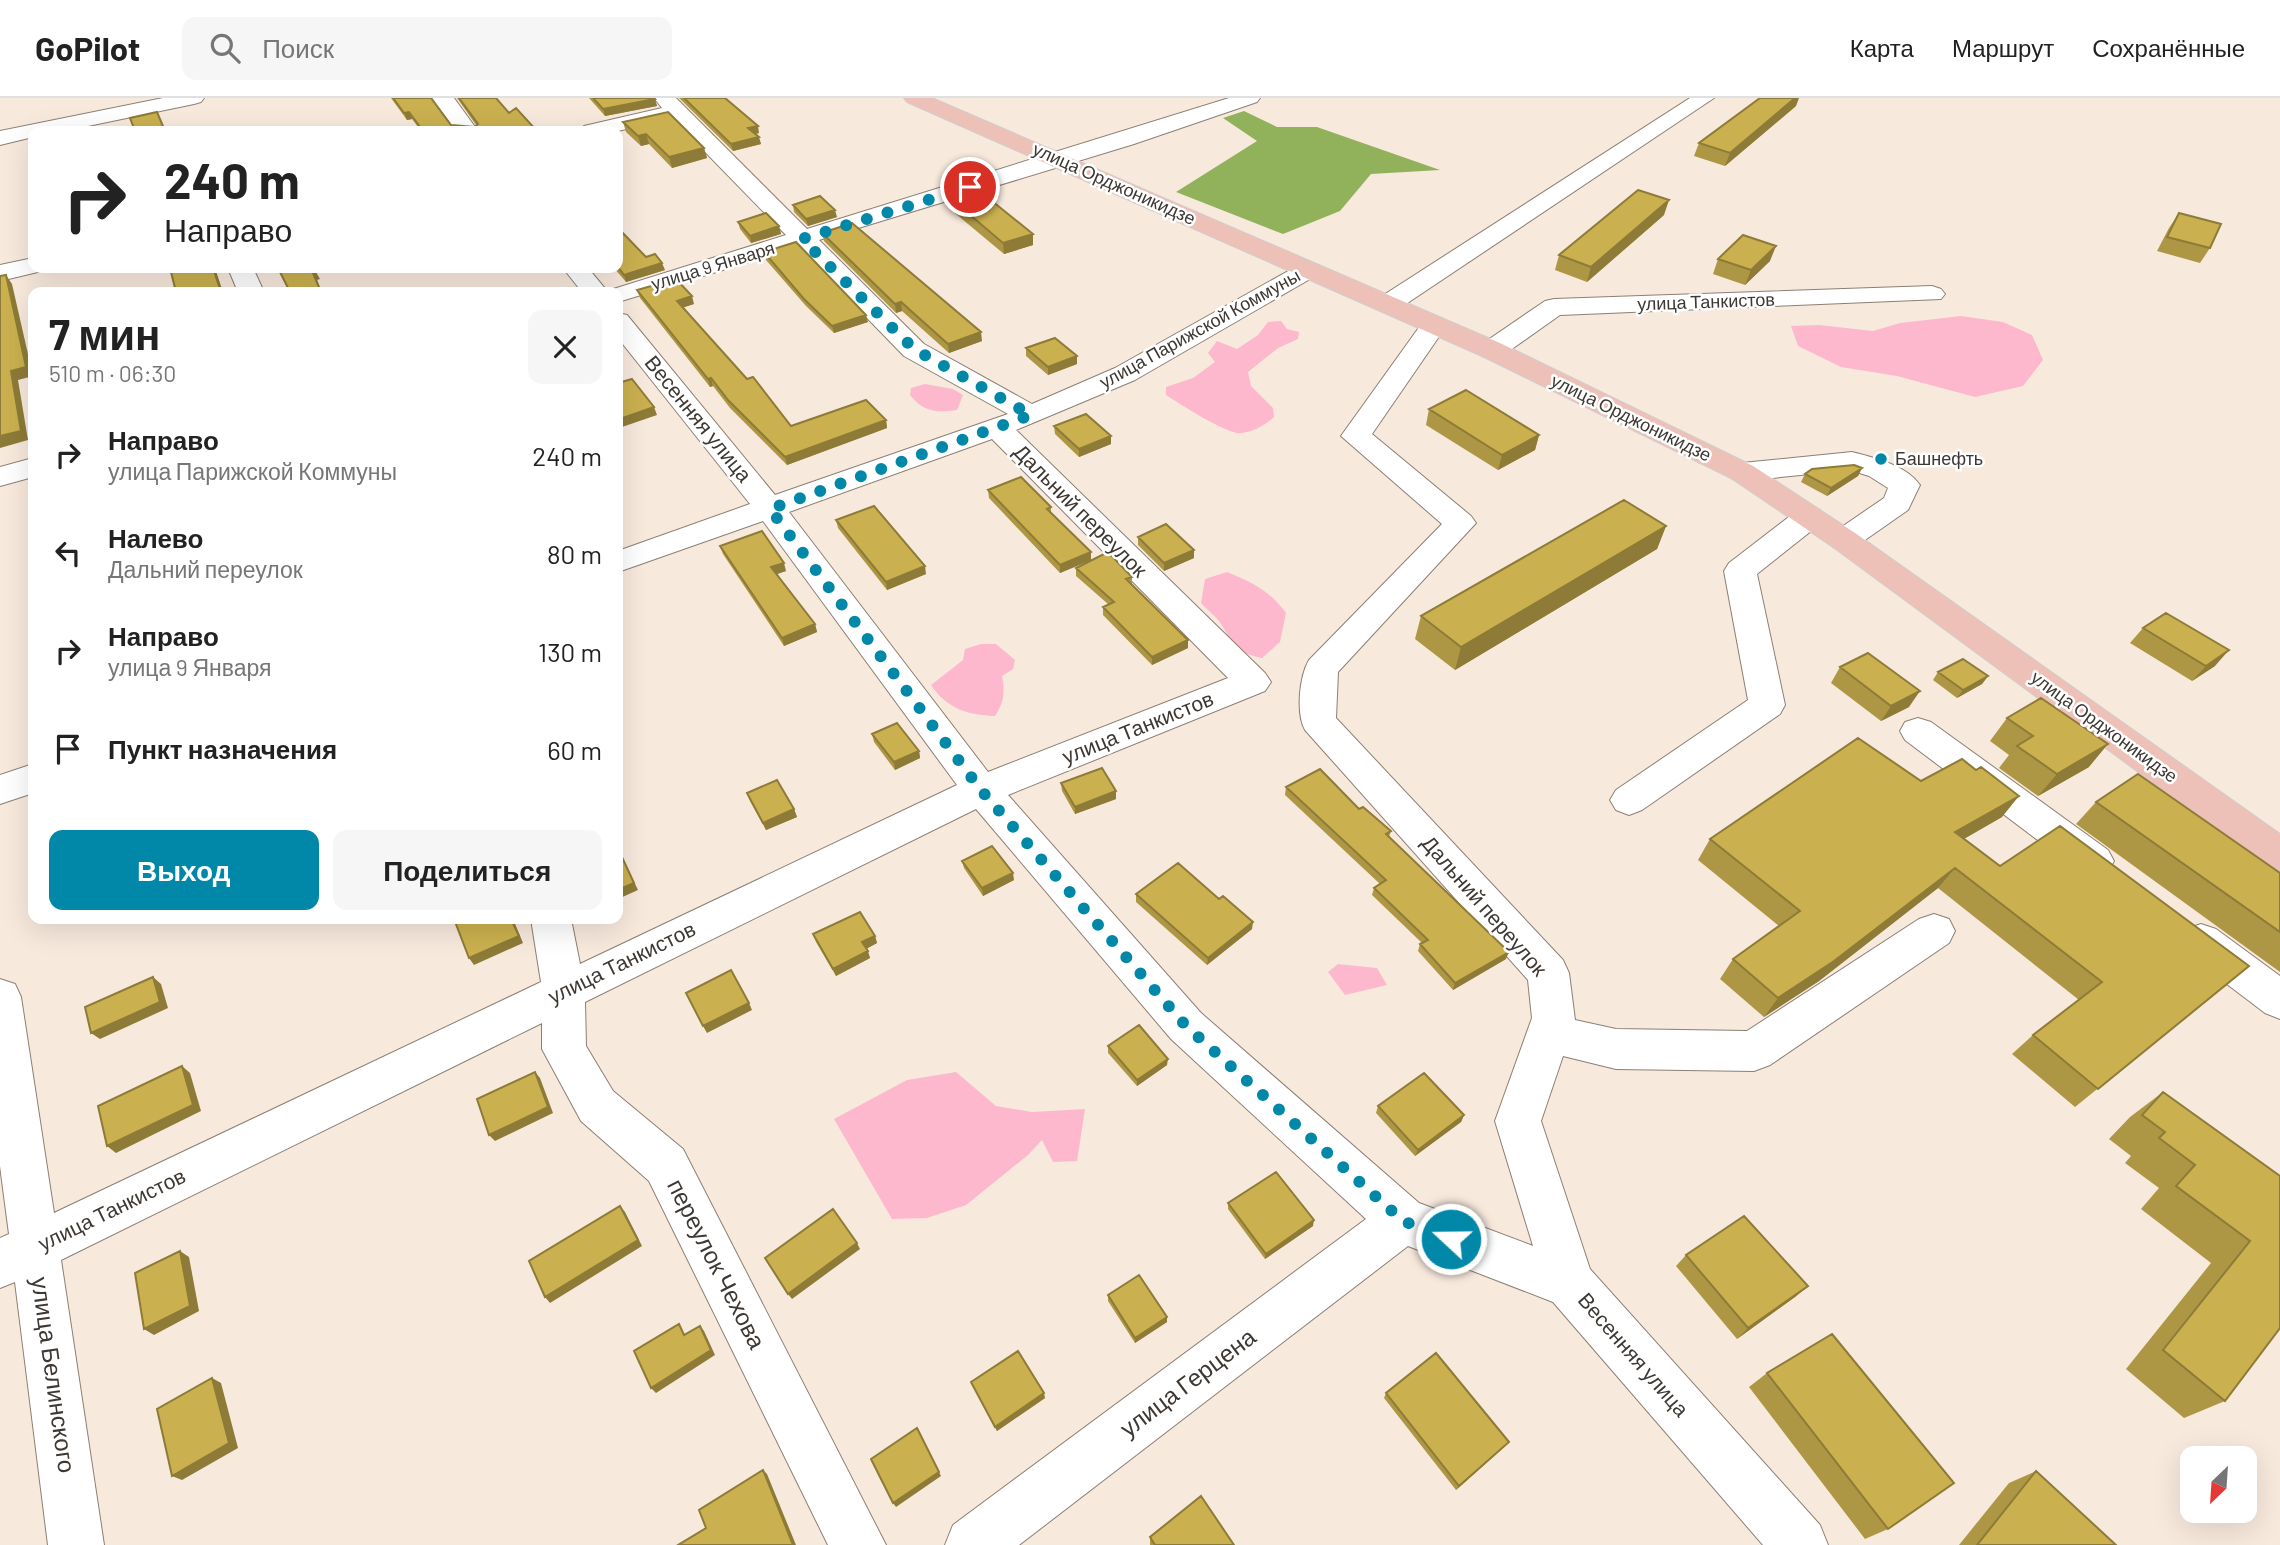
<!DOCTYPE html>
<html lang="ru">
<meta charset="utf-8">
<style>
body{margin:0;font-family:Barlow,sans-serif;background:#f6f6f6;color:#222;height:100vh;display:flex;flex-direction:column;font-size:26px;white-space:nowrap}
*{box-sizing:border-box;margin:0}
p{font-size:23px;color:#767676}
.icon{flex:none;width:38px;height:38px;fill:none;stroke:currentColor;stroke-width:2;stroke-linecap:round;stroke-linejoin:round}
.map{position:relative;flex:1;overflow:hidden}
.details{position:absolute;left:28px;top:189px;width:595px;height:637px;display:flex;flex-direction:column;background:#fff;border-radius:14px;box-shadow:0 7px 28px #0002}
.details>*{flex:none}
.guide{position:absolute;left:28px;top:28px;width:595px;height:147px;border-radius:14px;box-shadow:0 7px 28px #0002;background:#fff;color:#222;overflow:hidden}
.needle{width:46px;rotate:205deg}
.tools{position:absolute;left:2180px;top:1348px;display:grid;gap:14px}
.tools a{display:grid;place-items:center;width:77px;height:77px;border-radius:14px;background:#fff;box-shadow:0 7px 28px #0002;font-size:35px}
.pin{position:absolute;display:grid;place-items:center;width:60px;height:60px;color:#fff;margin:-30px;border:4px solid #fff;border-radius:50%;box-shadow:0 2px 7px #0007}
.me{position:absolute;width:77px;margin:-38px;rotate:291deg;stroke-linejoin:round;filter:drop-shadow(0 0 5px #0008)}
.turn{display:flex;align-items:center;gap:24px;height:147px;padding:0 21px;font-size:32px}
.turn .icon{width:91px;height:91px;stroke-width:2.5}
.turn b{display:block;font-size:49px;line-height:60px}
.round{display:grid;place-items:center;flex:none;width:74px;height:74px;border-radius:14px;background:#f6f6f6}
.overview{display:flex;align-items:center;justify-content:space-between;height:119px;padding:0 21px}
h1{font-size:42px;font-weight:700;line-height:52px}
.button{display:flex;gap:14px;margin-top:auto;padding:14px 21px}
.button a{flex:1;height:80px;border-radius:14px;background:#0188a9;color:#fff;font-size:28px;font-weight:700;line-height:80px;text-align:center}
.button a+a{background:#f6f6f6;color:#222}
ul{padding:0;list-style:none}
li{display:flex;align-items:center;gap:21px;height:98px;padding:0 21px}
li div{flex:1}
li b{display:block;font-size:26px}
li em{font-style:normal}
header{display:flex;align-items:center;gap:42px;box-sizing:border-box;height:98px;padding:0 35px;background:#fff;border-bottom:2px solid #e0e0e0}
header strong{font-size:33px}
nav{display:flex;gap:38px;margin-inline-start:auto;font-size:24px}
.search{width:490px;height:63px;background:#f6f6f6;display:flex;align-items:center;gap:18px;box-sizing:border-box;padding:0 24px;border-radius:14px;color:#767676;font-size:26px}
.map>svg:first-child{display:block}
.green{fill:#fdb8ce}
.water{fill:#91b25b}
.lines{fill:none;stroke-linecap:round;stroke-linejoin:round}
.minor-casing{stroke:#8c7f74;stroke-width:2}
.major-casing{stroke:#d0cfce;stroke-width:2}
.minor{fill:#fff;fill-rule:evenodd}
.major{fill:#edc0b8;fill-rule:evenodd}
.wall{fill:#ae9744}
.shaded-wall{fill:#8d7b37}
.building{fill:#cab04f;stroke:#8d7b37;stroke-width:2}
.route{stroke:#0188a9;stroke-width:12;stroke-dasharray:0 21.6}
.poi-dot{fill:#0188a9;stroke:#fff;stroke-width:2.5}
.labels{text-anchor:middle;stroke-width:5;stroke-linejoin:round;paint-order:stroke}
.far-street-label{font-size:18px;fill:#3d3833;stroke:#fff}
.far-poi-label{font-size:18px;fill:#3d3833;stroke:#fff;text-anchor:start}
.street-label{font-size:21px;fill:#3d3833;stroke:#fff}
.near-street-label{font-size:24px;fill:#3d3833;stroke:#fff}
</style>
<header>
<strong>GoPilot</strong>
<div class="search"><svg class="icon" aria-label="search" viewBox="0 0 24 24"><circle cx="10" cy="10" r="6"/><path d="M15 15l6 6"/></svg>Поиск</div>
<nav><a>Карта</a><a>Маршрут</a><a>Сохранённые</a></nav>
</header>
<div class="map">
<svg width="2280" height="1447" viewBox="0 0 2280 1447">
<rect width="100%" height="100%" fill="#f8e9dd"/>
<!-- green -->
<path class="green" d="M1961,218L2003,224L2032,237L2043,262L2023,288L1975,299L1897,278L1841,269L1798,248L1791,228L1819,227L1873,233L1900,225Z
M1281,223L1287,231L1299,234L1298,241L1278,250L1248,274L1251,288L1273,310L1274,319C1265,327 1252,335 1239,335C1225,335 1180,306 1166,297V289L1193,280L1215,264L1208,255L1217,243L1237,251L1258,237L1268,224Z
M925,286L953,291L963,297L957,312C937,315 923,314 910,297L911,290Z
M1227,474C1252,484 1270,493 1286,515L1280,544L1262,560C1232,553 1236,550 1221,526C1216,518 1207,512 1201,505L1205,481Z
M981,546H996L1015,562L1013,571L1002,578C1005,595 1004,604 995,618C968,617 947,611 931,587L963,562L965,551Z
M1338,866L1377,870L1387,887L1345,897L1328,874Z
M956,974L996,1008L1032,1014L1085,1011L1077,1063L1053,1064L1042,1042L1028,1057L966,1107L927,1120L892,1121L834,1021L907,982Z"/>
<!-- water -->
<path class="water" d="M1244,13L1277,29H1317L1440,72L1371,76L1340,113L1283,136L1176,94L1257,43L1223,20Z"/>
<g class="lines">
<defs>
<path id="minor" d="M163,0H204L201,4L194,6L64,33H33V39L0,47V33Z
M432,0H454L478,33H456Z
M654,0H676L807,131L1229,0H1260L1257,4L1134,46L819,142L924,246L1032,306L1115,270L1299,167L1308,164L1317,167L1321,172L1317,177L1135,282L1016,332L1265,575L1271,584L1265,593L1008,697L1201,915L1419,1105L1533,1148L1495,1023L1532,920L1528,882L1305,632C1296,616 1299,579 1309,562L1442,426L1341,338L1425,221L1434,219L1443,221L1447,227L1372,336L1471,418L1476,425L1338,574L1336,620L1563,862L1569,875L1575,922L1616,931L1747,933L1919,821L1934,816L1949,821L1955,833L1949,845L1770,967L1754,973L1616,971L1563,958L1541,1023L1590,1171L1820,1427L1828,1447H1763L1553,1204L1408,1148L1019,1447H945L953,1427L1366,1121L1171,941L976,711L585,904L586,948L613,993L683,1051L886,1447H828L649,1083L581,1023L542,951V925L61,1162L104,1447H48L15,1184L0,1190V1140L9,1136L0,1068V881L15,886L21,899L54,1115L541,884L531,821H571L580,866L957,687L763,423L618,474V453L750,406L618,240V215L627,217L775,397L1008,316L904,258L798,149L618,204V194H582L563,170H588L607,193L786,137L672,20L618,33H581L584,28L662,10ZM992,341L1228,580L988,674L789,414Z
M1690,0H1714L1397,212L1388,214L1379,212L1375,206L1379,200Z
M33,160V170H44L42,173L0,183V167Z
M228,170H253L264,194H238Z
M1932,188L1941,191L1945,196L1941,201L1560,217L1502,258L1492,260L1482,258L1478,252L1482,246L1545,203L1554,201Z
M1852,354C1875,360 1906,367 1920,387L1908,412L1855,449L1844,452L1833,449L1828,442L1833,435L1884,400L1888,390L1869,378L1850,372L1742,383L1731,380L1727,374L1731,368L1742,365Z
M33,360V379L0,388V369Z
M1809,409L1820,412L1825,419L1820,426L1757,476L1785,607L1780,616L1642,712L1629,717L1616,712L1610,702L1616,692L1748,602L1724,473L1729,465L1798,412Z
M1918,620L1931,624L2108,752L2114,763L2108,774L2094,779L2080,774L1905,642L1900,633L1905,624Z
M33,666V695L0,706V677Z
M2201,826L2216,831L2280,878V921L2265,915L2186,855L2180,843L2186,831Z"/>
<path id="major" d="M904,0H932L1502,246L1753,368L1855,435L2280,736V773L2266,768L1833,449L1731,380L1482,258L907,4Z"/>
</defs>
<!-- minor casing -->
<use href="#minor" class="minor-casing"/>
<!-- major casing -->
<use href="#major" class="major-casing"/>
<!-- minor -->
<use href="#minor" class="minor"/>
<!-- major -->
<use href="#major" class="major"/>
</g>
<!-- wall -->
<path class="wall" d="M391,0H431L451,27L475,29L476,27L457,0H496L509,15L537,33H421L412,21L407,22Z
M589,0H654L657,8L605,18Z
M679,0H725L759,35L756,36L761,46L733,53Z
M1796,8L1725,68L1694,58L1699,45Z
M623,24L704,50L707,60L672,70L649,46L641,48L626,34Z
M949,99L1033,147L1004,156L950,111Z
M793,107L837,119L808,128L794,114Z
M2179,115L2210,150L2200,165L2157,153L2169,130Z
M1664,117L1587,184L1555,172L1559,157Z
M738,124L779,128L781,136L751,145L740,131Z
M822,135L982,243L949,255L902,213L896,215L824,143Z
M764,154L868,224L834,235L806,208L766,162Z
M646,159L665,172L626,184L614,170H618Z
M1718,161L1770,163L1745,187L1713,176Z
M637,192L694,206L683,209L747,281L791,328L886,322L887,330L787,367L730,310L713,288L710,289L640,200Z
M1026,250L1077,266L1048,277L1026,258Z
M1429,311L1539,337L1535,352L1498,372L1426,327Z
M1054,328L1111,346L1079,359L1055,336Z
M1862,370L1858,378L1827,398L1801,384L1805,376Z
M988,392L1051,409V415L1091,454V462L1060,475L989,400Z
M836,422L926,476L887,492L838,430Z
M1666,428L1657,451L1455,572L1415,541L1421,518Z
M1138,439L1194,452V460L1164,473L1138,447Z
M720,448L786,473L777,476L815,526L817,534L784,548L723,456Z
M1076,470L1132,479V486L1188,550L1152,567L1103,517V509L1108,506L1076,478Z
M2143,530L2215,568L2192,583L2130,545Z
M1840,569L1909,609L1881,623L1831,585Z
M1938,574L1988,578L1982,586L1957,600L1933,582Z
M2007,620L2089,669L2038,698L1999,670L2009,657L1990,643Z
M872,636L919,653L920,660L895,672L874,644Z
M1921,683L2002,719L1964,741L2000,768L2249,868L2075,1009L2012,956L2033,937L2079,902L1938,790L1819,883L1764,919L1720,881L1733,861L1779,828L1698,762L1710,741Z
M1061,685L1116,701L1075,716L1062,693Z
M1286,689L1359,711L1391,733L1389,739L1506,861L1453,892L1418,853L1420,846L1422,845L1372,797L1374,790L1380,786L1285,697Z
M747,695L794,711L797,719L766,732L750,703Z
M2096,704L2280,775V874L2076,726Z
M962,763L1014,782L983,798L964,770Z
M1136,796L1252,831L1207,867L1136,804Z
M813,836L875,838L877,845L866,851L870,860L836,878L816,844Z
M1108,948L1167,967L1137,988L1108,955Z
M2163,994L2280,1078L2225,1303L2184,1320L2126,1271L2211,1165L2141,1111L2159,1090L2125,1065L2131,1058L2109,1041L2130,1019Z
M1378,1008L1464,1017L1461,1024L1415,1058L1376,1015Z
M1228,1105L1313,1128L1265,1161L1228,1111Z
M1686,1157L1808,1188L1795,1199L1737,1241L1676,1168Z
M1108,1197L1167,1224L1135,1245L1108,1203Z
M1767,1275L1888,1431L1865,1441L1749,1289Z
M971,1284L1045,1300L997,1333Z
M1386,1295L1505,1348L1456,1392L1384,1300Z
M2036,1373L2116,1447H1959L2009,1385Z
M1150,1439L1234,1447H1150Z"/>
<!-- shaded-wall -->
<path class="shaded-wall" d="M1795,0H1799L1796,8L1725,68L1730,55Z
M655,1L657,8L605,18L603,11Z
M409,14L412,21L407,22L404,15Z
M758,28L759,35L750,37L748,30Z
M503,30L504,33H488Z
M646,36L649,46L641,48L638,38Z
M759,39L761,46L733,53L731,46Z
M704,50L707,60L672,70L669,59Z
M1669,102L1664,117L1587,184L1591,169Z
M835,112L837,119L808,128L806,121Z
M779,128L781,136L751,145L750,138Z
M1033,136V147L1004,156L1003,145Z
M1776,148L1770,163L1745,187L1751,172Z
M662,165L665,172L626,184L624,177Z
M213,170H215L223,194H221Z
M316,174L320,181L317,182L322,194L313,175Z
M6,177L12,186L33,278L18,282L28,342L0,350V338L11,273Z
M692,198L694,206L679,211L677,203Z
M901,204L902,213L896,215L895,206Z
M866,217L868,224L834,235L832,228Z
M981,234L982,243L949,255L948,246Z
M1077,258V266L1048,277V269Z
M711,280L713,288L710,289L708,281Z
M654,309L657,317L622,329L620,321Z
M886,322L887,330L787,367L785,359Z
M1539,337L1535,352L1498,372L1502,357Z
M1111,338V346L1079,359V351Z
M1862,370L1858,378L1827,398L1831,390Z
M1666,428L1657,451L1455,572L1461,549Z
M1194,452V460L1164,473V465Z
M1091,454V462L1060,475V467Z
M784,465L786,473L774,477L771,469Z
M925,468L926,476L887,492L886,484Z
M815,526L817,534L784,548L782,540Z
M1188,542V550L1152,567V559Z
M2229,552L2215,568L2192,583L2206,568Z
M1988,578L1982,586L1957,600L1963,592Z
M1920,593L1909,609L1881,623L1891,608Z
M2108,646L2089,669L2038,698L2057,676Z
M919,653L920,660L895,672L894,664Z
M1116,693V701L1075,716V709Z
M2019,698L2002,719L1939,755L1955,734Z
M794,711L797,719L766,732L763,725Z
M621,757L638,792L618,801V792Z
M1955,770L1938,790L1819,883L1764,919L1778,900Z
M1013,775L1014,782L983,798L982,790Z
M511,821H513L523,845L474,867L469,860Z
M1253,824L1252,831L1207,867L1208,860Z
M875,838L877,845L864,852L862,844Z
M868,853L870,860L836,878L833,871Z
M1509,854L1506,861L1453,892L1455,885Z
M153,879L161,886L168,910L100,941L91,935Z
M749,905L752,912L707,935L703,928Z
M1168,961L1167,967L1137,988V982Z
M182,968L190,975L201,1013L116,1055L107,1048Z
M535,974L540,980L553,1015L495,1043L489,1037Z
M1464,1017L1461,1024L1415,1058L1418,1052Z
M620,1108L625,1114L642,1148L550,1205L545,1199Z
M1314,1122L1313,1128L1265,1161L1266,1156Z
M857,1145L860,1151L792,1201L788,1196Z
M180,1153L189,1159L199,1213L154,1237L144,1231Z
M1808,1188L1795,1199L1737,1241L1748,1230Z
M1167,1219V1224L1135,1245V1240Z
M700,1228L704,1233L715,1257L656,1295L651,1290Z
M212,1280L221,1285L238,1350L182,1382L172,1378Z
M1044,1295L1045,1300L997,1333L995,1329Z
M1509,1344L1505,1348L1456,1392L1459,1388Z
M763,1372L767,1376L796,1447H793Z
M939,1374L941,1378L896,1409L893,1405Z"/>
<!-- building -->
<path class="building" d="M393,0H431L451,27L475,29L478,26L459,0H496L509,15L516,10L537,33H505L503,30L488,33H423L409,14L404,15Z
M593,0H654L655,1L603,11Z
M684,0H725L758,28L748,30L759,39L731,46Z
M1760,0H1795L1730,55L1699,45Z
M157,14L165,33H135L130,20Z
M668,14L704,50L669,59L646,36L638,38L623,24Z
M977,91L1033,136L1003,145L949,99Z
M1638,92L1669,102L1591,169L1559,157Z
M820,98L835,112L806,121L793,107Z
M766,115L779,128L750,138L738,124Z
M2179,115L2221,126L2210,150L2167,139Z
M852,125L981,234L948,246L901,204L895,206L822,135Z
M618,130L646,159L655,156L662,165L624,177L618,169Z
M1743,137L1776,148L1751,172L1718,161Z
M796,144L866,217L832,228L804,201L764,154Z
M170,170H213L221,194H176Z
M278,170H314L316,174L313,175L321,194H290Z
M6,177L26,269L11,273L21,333L0,338V178Z
M676,181L692,198L677,203L747,281L753,279L791,328L866,302L886,322L785,359L728,302L711,280L708,281L637,192Z
M1055,240L1077,258L1048,269L1026,250Z
M632,281L654,309L620,321L618,318V285Z
M1466,292L1539,337L1502,357L1429,311Z
M1086,316L1111,338L1079,351L1054,328Z
M1854,367L1862,370L1831,390L1805,376L1812,371Z
M1021,379L1051,409L1047,411L1091,454L1060,467L988,392Z
M1624,402L1666,428L1461,549L1421,518Z
M874,408L925,468L886,484L836,422Z
M1166,426L1194,452L1164,465L1138,439Z
M762,433L784,465L771,469L815,526L782,540L720,448Z
M1108,454L1132,479L1126,481L1188,542L1152,559L1103,509L1114,504L1076,470Z
M2166,515L2229,552L2206,568L2143,530Z
M1868,555L1920,593L1891,608L1840,569Z
M1963,561L1988,578L1963,592L1938,574Z
M2041,600L2108,646L2057,676L2017,648L2033,638L2007,620Z
M897,625L919,653L894,664L872,636Z
M1858,640L1921,683L1962,661L1976,672L1981,669L2019,698L1955,734L2000,768L2060,728L2249,868L2098,991L2033,937L2102,884L1955,770L1834,863L1778,900L1733,861L1800,813L1710,741Z
M1102,670L1116,693L1075,709L1061,685Z
M1320,671L1359,711L1363,709L1391,733L1386,736L1509,854L1455,885L1420,846L1428,842L1374,790L1386,782L1286,689Z
M2138,676L2280,775V834L2096,704Z
M777,682L794,711L763,725L747,695Z
M992,748L1013,775L982,790L962,763Z
M621,757L634,785L618,792V759Z
M1178,765L1219,801L1223,798L1253,824L1208,860L1136,796Z
M860,814L875,838L862,844L868,853L833,871L813,836Z
M454,821H511L519,838L469,860Z
M731,872L749,905L703,928L686,895Z
M153,879L160,904L91,935L85,909Z
M1139,927L1168,961L1137,982L1108,948Z
M182,968L193,1007L107,1048L98,1008Z
M535,974L548,1009L489,1037L477,1001Z
M1424,975L1464,1017L1418,1052L1378,1008Z
M2163,994L2280,1078V1230L2225,1303L2163,1252L2250,1143L2176,1088L2195,1067L2159,1040L2165,1034L2142,1017Z
M1276,1074L1314,1122L1266,1156L1228,1105Z
M620,1108L638,1142L545,1199L529,1163Z
M833,1111L857,1145L788,1196L765,1160Z
M1744,1118L1808,1188L1748,1230L1686,1157Z
M180,1153L190,1208L144,1231L135,1175Z
M1139,1177L1167,1219L1135,1240L1108,1197Z
M679,1226L684,1237L700,1228L711,1252L651,1290L634,1253Z
M1832,1236L1954,1385L1888,1431L1767,1275Z
M1018,1253L1044,1295L995,1329L971,1284Z
M1436,1255L1509,1344L1459,1388L1386,1295Z
M212,1280L229,1345L172,1378L157,1311Z
M917,1330L939,1374L893,1405L871,1361Z
M763,1372L793,1447H678L706,1430L699,1412Z
M2036,1373L2116,1447H1977Z
M1201,1398L1234,1447H1155L1150,1439Z"/>
<g class="lines">
<!-- route -->
<path class="route" d="M970,89L802,141L914,251L1031,317L770,411L981,692L1186,928L1403,1123L1451,1141"/>
</g>
<!-- markers -->
<circle class="poi-dot" cx="1881" cy="361" r="7"/>
<g class="labels">
<!-- far-street labels -->
<g class="far-street-label">
<text transform="translate(1114 86) rotate(24)" y="6">улица Орджоникидзе</text>
<text transform="translate(713 168) rotate(-17)" y="6">улица 9 Января</text>
<text transform="translate(1706 204) rotate(-2)" y="6">улица Танкистов</text>
<text transform="translate(1200 231) rotate(-29)" y="6">улица Парижской Коммуны</text>
<text transform="translate(1631 320) rotate(26)" y="6">улица Орджоникидзе</text>
<text transform="translate(2104 629) rotate(36)" y="6">улица Орджоникидзе</text>
</g>
<!-- far-poi labels -->
<g class="far-poi-label">
<text x="1895" y="367">Башнефть</text>
</g>
<!-- street labels -->
<g class="street-label">
<text transform="translate(698 321) rotate(51)" y="7">Весенняя улица</text>
<text transform="translate(1080 413) rotate(45)" y="7">Дальний переулок</text>
<text transform="translate(1138 630) rotate(-22)" y="7">улица Танкистов</text>
<text transform="translate(1484 808) rotate(49)" y="7">Дальний переулок</text>
<text transform="translate(622 865) rotate(-26)" y="7">улица Танкистов</text>
<text transform="translate(112 1112) rotate(-26)" y="7">улица Танкистов</text>
<text transform="translate(1633 1257) rotate(49)" y="7">Весенняя улица</text>
</g>
<!-- near-street labels -->
<g class="near-street-label">
<text transform="translate(716 1166) rotate(63)" y="8">переулок Чехова</text>
<text transform="translate(53 1277) rotate(82)" y="8">улица Белинского</text>
<text transform="translate(1188 1285) rotate(-37)" y="8">улица Герцена</text>
</g>
</g>
</svg>
<div class="tools">
<a><svg class="needle" viewBox="-14 -14 28 28"><path d="M0-13l5 13h-10z" fill="#e53935"/><path d="M0 13l5-13h-10z" fill="#767676"/></svg></a>
</div>
<div class="pin" style="left:970px;top:89px;background:#d93025"><svg class="icon" aria-label="arrive" viewBox="0 0 24 24"><path d="M6 21V4h12l-3 4 3 4H6"/></svg></div>
<svg class="me" style="left:1451px;top:1141px" viewBox="-20 -20 40 40"><circle r="17" fill="#0188a9" stroke="#fff" stroke-width="3"/><path d="M0-11L8 9 0 5-8 9z" fill="#fff"/></svg>
<div class="guide">
<div class="turn"><svg class="icon" aria-label="right" viewBox="0 0 24 24"><path d="M7 20v-9h11M14 6l5 5-5 5"/></svg><div><b>240 m</b>Направо</div></div>
</div>
<section class="details">
<div class="overview"><div><h1>7 мин</h1><p>510 m · 06:30</p></div><a class="round"><svg class="icon" aria-label="close" viewBox="0 0 24 24"><path d="M6 6l12 12M18 6L6 18"/></svg></a></div>
<ul>
<li><svg class="icon" aria-label="right" viewBox="0 0 24 24"><path d="M7 20v-9h11M14 6l5 5-5 5"/></svg><div><b>Направо</b><p>улица Парижской Коммуны</p></div><em>240 m</em></li>
<li><svg class="icon" aria-label="left" viewBox="0 0 24 24"><path d="M17 20v-9H6M10 6l-5 5 5 5"/></svg><div><b>Налево</b><p>Дальний переулок</p></div><em>80 m</em></li>
<li><svg class="icon" aria-label="right" viewBox="0 0 24 24"><path d="M7 20v-9h11M14 6l5 5-5 5"/></svg><div><b>Направо</b><p>улица 9 Января</p></div><em>130 m</em></li>
<li><svg class="icon" aria-label="arrive" viewBox="0 0 24 24"><path d="M6 21V4h12l-3 4 3 4H6"/></svg><div><b>Пункт назначения</b></div><em>60 m</em></li>
</ul>
<div class="button"><a>Выход</a><a>Поделиться</a></div>
</section>
</div>
